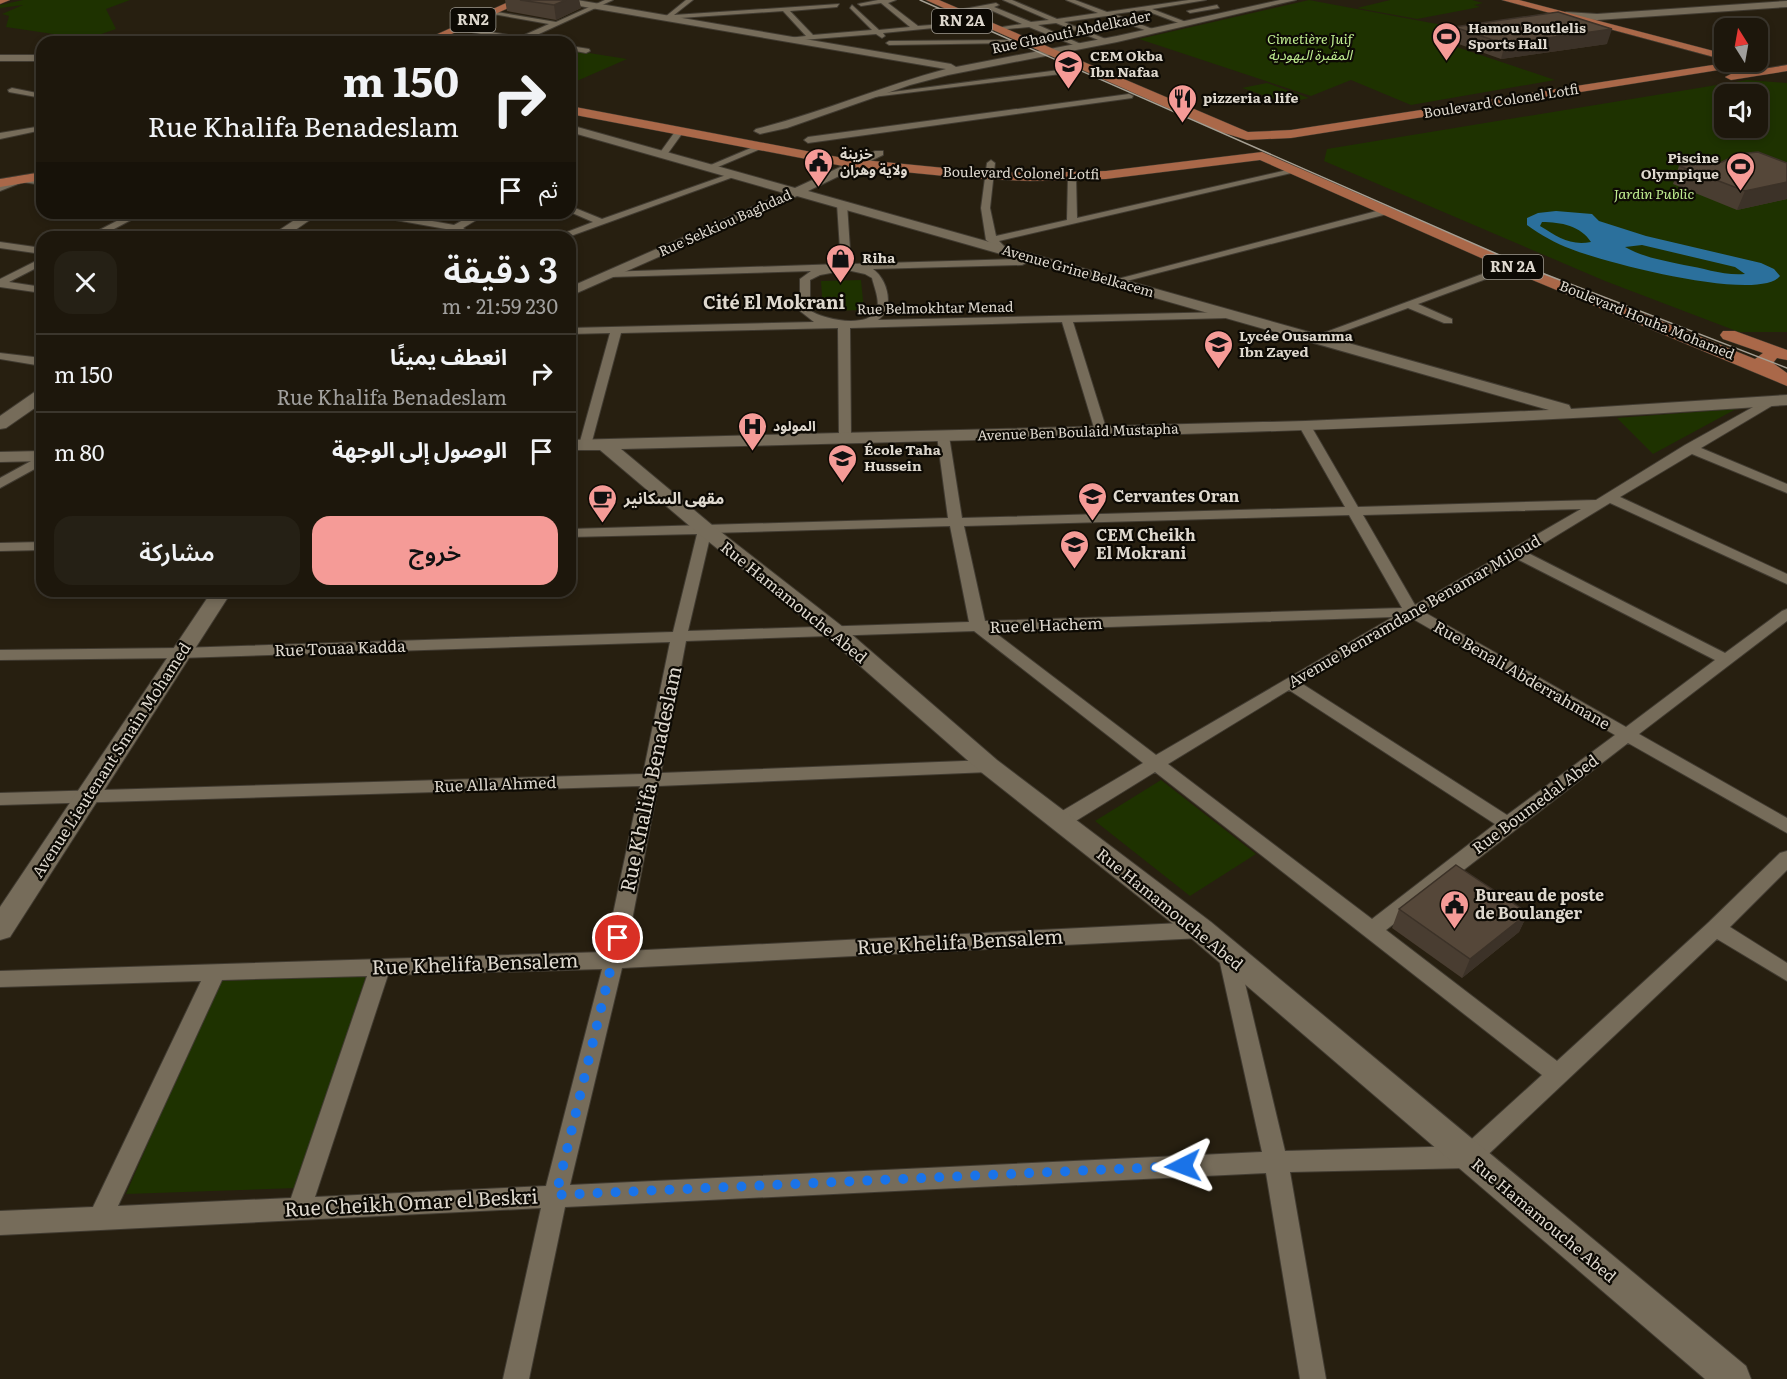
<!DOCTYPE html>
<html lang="ar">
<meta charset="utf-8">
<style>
body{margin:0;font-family:Literata,"Noto Sans Arabic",serif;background:#252015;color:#f1f3f6;direction:rtl;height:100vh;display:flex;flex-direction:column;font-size:22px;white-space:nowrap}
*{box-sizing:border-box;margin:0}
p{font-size:20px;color:#a09f9d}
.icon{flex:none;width:33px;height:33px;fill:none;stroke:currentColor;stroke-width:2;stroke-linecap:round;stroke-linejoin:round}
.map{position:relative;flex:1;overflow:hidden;direction:ltr}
.details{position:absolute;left:36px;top:231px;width:540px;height:366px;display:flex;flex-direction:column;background:#1d170c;border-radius:18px;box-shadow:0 3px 9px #0003,0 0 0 2px #3b362d;direction:rtl}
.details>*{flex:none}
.hud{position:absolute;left:36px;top:36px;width:540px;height:183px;border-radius:18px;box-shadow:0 3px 9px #0003,0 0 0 2px #3b362d;direction:rtl;background:#1d170c;color:#f1f3f6;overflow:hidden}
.needle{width:39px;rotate:349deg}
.controls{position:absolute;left:1714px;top:18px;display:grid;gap:12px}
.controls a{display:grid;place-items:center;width:54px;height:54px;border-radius:12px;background:#1d170c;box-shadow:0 3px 9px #0003,0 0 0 2px #3b362d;font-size:30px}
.pin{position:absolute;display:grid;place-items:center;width:51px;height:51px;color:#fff;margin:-26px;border:3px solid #fff;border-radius:50%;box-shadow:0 2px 6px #0007}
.me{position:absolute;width:66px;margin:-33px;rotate:267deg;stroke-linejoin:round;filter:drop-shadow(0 0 4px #0008)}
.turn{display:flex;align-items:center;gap:21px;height:126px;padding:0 18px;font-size:27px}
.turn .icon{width:78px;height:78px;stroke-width:2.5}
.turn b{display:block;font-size:42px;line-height:51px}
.then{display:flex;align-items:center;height:57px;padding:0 18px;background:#0003;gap:12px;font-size:22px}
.round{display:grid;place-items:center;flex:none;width:63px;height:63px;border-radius:18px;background:#252015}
.summary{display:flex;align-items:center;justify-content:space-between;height:102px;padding:0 18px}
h1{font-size:36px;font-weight:600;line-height:45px}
.button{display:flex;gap:12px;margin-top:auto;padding:12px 18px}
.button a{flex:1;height:69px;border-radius:18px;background:#f59b97;color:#111;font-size:24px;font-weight:600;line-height:69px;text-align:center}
.button a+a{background:#252015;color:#f1f3f6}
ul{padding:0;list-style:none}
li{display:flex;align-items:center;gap:18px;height:78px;padding:0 18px;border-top:2px solid #3b362d}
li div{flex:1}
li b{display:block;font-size:22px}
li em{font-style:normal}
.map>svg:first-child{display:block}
.green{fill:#1e3200;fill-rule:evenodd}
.water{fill:#2b709c;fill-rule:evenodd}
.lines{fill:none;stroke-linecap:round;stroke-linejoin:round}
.street-casing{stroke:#413b31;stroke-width:2}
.secondary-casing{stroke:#413b31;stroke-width:2}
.primary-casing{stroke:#413b31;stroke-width:1}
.street{fill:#766c5a;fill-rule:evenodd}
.secondary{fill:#766c5a;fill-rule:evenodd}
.primary{fill:#aa6849;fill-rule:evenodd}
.tram{stroke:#a59f93;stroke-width:1.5}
.wall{fill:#493d31}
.shaded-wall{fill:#3c3228}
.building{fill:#554739;stroke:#3c3228;stroke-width:1.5}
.route{stroke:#1a73e8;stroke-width:10;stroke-dasharray:0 18}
.labels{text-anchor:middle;stroke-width:4.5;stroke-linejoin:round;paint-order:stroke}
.far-poi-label{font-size:14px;font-weight:bold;fill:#ded8ce;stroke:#0d0a04;text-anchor:start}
.far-street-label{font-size:14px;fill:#ded8ce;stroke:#0d0a04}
.far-park-label{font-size:14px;font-style:italic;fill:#bfec90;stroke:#0d0a04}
.shield{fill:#0d0a04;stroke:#9f9a91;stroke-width:1.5}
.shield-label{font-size:15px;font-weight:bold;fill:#ded8ce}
.poi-label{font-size:16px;font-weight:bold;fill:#ded8ce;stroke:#0d0a04;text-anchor:start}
.street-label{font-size:16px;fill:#ded8ce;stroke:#0d0a04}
.far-district-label{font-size:18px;font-weight:bold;fill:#ded8ce;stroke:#0d0a04}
.near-street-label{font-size:20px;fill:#ded8ce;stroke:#0d0a04}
</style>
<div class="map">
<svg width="1787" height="1379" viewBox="0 0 1787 1379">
<rect width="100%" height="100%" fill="#271f10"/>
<!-- green -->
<path class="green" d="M23,0H130L106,9L116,29L87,39L6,27L9,16L2,14L23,5L0,8V5Z
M1309,0L1469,30L1442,42L1555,80L1411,105L1351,80L1311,96L1139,39Z
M1390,0H1472L1483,3L1474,5L1480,7L1417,19L1357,8Z
M570,50L627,59L570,84Z
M1747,80L1787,83V332H1739L1605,281L1324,161L1327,149ZM1725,94H1758V128H1725Z
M1267,83L1309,98L1286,103L1242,88Z
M861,280L864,310L823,311L821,281Z
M1736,409L1653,454L1617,418Z
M1161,780L1256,854L1190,896L1095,821Z
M366,976L297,1188L126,1194L218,981Z"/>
<!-- water -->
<path class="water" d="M1556,211L1592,214L1599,221L1646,236L1761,263L1774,269L1780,276C1759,303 1603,262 1571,249C1555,243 1541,235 1527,225V218L1538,213ZM1542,222C1561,222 1581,226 1591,242C1570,246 1558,237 1540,226ZM1642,245L1735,267L1745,274C1724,276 1704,268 1684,265C1662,260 1645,258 1625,247Z"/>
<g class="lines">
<defs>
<path id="street" d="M605,0H613L528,39L532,42H520L452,28L455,26L520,37L549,24L493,14L491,11L556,22Z
M686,0H693L674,15L839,4L837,7L790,11L813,35L872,30L850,8L852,5L879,30L910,27L881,3L861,6L858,4L878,0H896L888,3L918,26L971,22L974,24L883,33L885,36L882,38L876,34L790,41L788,38L806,36L783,11L665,19V17Z
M1003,0H1012L1057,19L1098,13L1066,0H1075L1107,12L1189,0H1206L1152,9L1186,22L1184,25L1144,10L1114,14L1155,30L1153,33L1106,16L1064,22L1108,40L1106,43L1056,23L1038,25L1083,45L1081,48L1029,27L996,30V28L1022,24L986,8L956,13L953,11L996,3L999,5L994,7L1031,22L1049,20Z
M1217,5L1219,8L1190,13L1187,11Z
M1010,40L1012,43L889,45L886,43L889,41Z
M570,46L589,49L590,51L586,53L570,50Z
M1074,68L1077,72L873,97L869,95Z
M12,88L42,94V98L9,92L8,90Z
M1129,94L1133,96L1132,98L808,143L804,140L808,137Z
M42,126V130L0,139V133Z
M677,129L684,131L666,156H660L659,154Z
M758,145L765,147L713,169L706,167Z
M991,160L995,163L990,208L996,236L1067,220L1068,176L1072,173L1076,176L1077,218L1296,168L1300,171L999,241L1004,246L999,249L986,240L981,208L987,163Z
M732,173L739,175L568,237H554L593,222L570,212V206L602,219Z
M22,176L42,179V185L23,182L0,191V185Z
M842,201L847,204L851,264L1020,259L1031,255L1036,258L1022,265L873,269C888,280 895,308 878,320L1228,312L1233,315L1228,318L1073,322L1107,431L1101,435L1095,431L1062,322L850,328L851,439L845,443L839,439L838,328L621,333L591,445L590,448H580L579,445L610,333L570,334V328L814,322L800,311V279L811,271L610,277L606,276V272L841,264L837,204ZM847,270L865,274L872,278C874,287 881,302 876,311C867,328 823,320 810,310V280L820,275Z
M1388,208L1391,209V213L1115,284L1110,281Z
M132,213H144L99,237H86Z
M264,213H290L311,218L306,221L269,216Z
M368,213H389L454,225L476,213H488L463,228L477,237H465L456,232L446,237H434L446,229L373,216Z
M0,242L42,248V254L0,248Z
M42,258V265L9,282L42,287V293L0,287V279Z
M1512,263L1516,264V268L1418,304L1452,319V323H1444L1408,308L1320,340L1316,341L1310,338Z
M0,353L42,358V366L0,359Z
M1771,397L1775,398V404L1701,448L1787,484V493L1692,454L1620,497L1787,574V584L1610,503L1528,553L1725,653L1782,611L1787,609V621L1639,734L1787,818V833L1628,743L1386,930L1557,1061L1709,922L1780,853L1787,851V870L1730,927L1787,963V981L1717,939L1477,1165L1469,1168L1290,1172L1326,1379H1300L1266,1173L565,1207L529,1379H503L541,1208L0,1235V1211L93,1207L201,981L0,987V971L605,952L640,786L0,805V793L643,774L670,642L180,658L0,660V650L180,648L673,632L697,534L570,537V529L948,518L937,436L943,432L949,436L962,518L1345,507L1299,426L1305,422L1311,426L1358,507L1596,500L1685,445ZM1581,509L1415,605L1363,515ZM1349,515L1402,608L985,621L964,526ZM950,526L969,622L688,631L711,533ZM1517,559L1715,660L1626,727L1424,612ZM1393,617L1156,755L993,631ZM1413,619L1615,735L1507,815L1301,683ZM974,631L1143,763L1052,817L1050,822L1052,827L1059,829L1066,827L1155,772L1542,1075L1464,1146L1285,1151L1238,954L1235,948L1228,946L1221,948L1218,954L1262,1152L570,1185L622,968L1201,938L1208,936L1211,930L1208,924L1201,922L626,951L658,786L989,772L995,770L998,766L995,762L989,760L661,773L686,641ZM1289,690L1495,824L1372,919L1168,764ZM602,969L546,1186L315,1197L388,975ZM367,976L291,1198L118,1206L222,980Z
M42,455V465L0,488V478Z
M42,542V550L0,551V543Z"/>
<path id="secondary" d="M558,0H577L951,64L956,67L1117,36L1280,0H1296L1117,42L948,75L910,85L787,128L760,134L754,131L756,129C821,113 882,86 946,69L562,3Z
M1787,1V7L1597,20L1566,18L1562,15L1566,12L1597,14Z
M0,55H42V61H0Z
M570,125L795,188L875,151H883V155L808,191L1569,405L1571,409L1787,395V405C1399,432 1010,439 621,449L712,525L843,627L997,760L1211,922L1746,1366L1751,1379H1705L1191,938L981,772L827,637L698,533L600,450H570V440L1305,421L1549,410L797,196L570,296V287L784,193L570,132Z
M305,213H320L285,237H269Z
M42,390V403L6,428L0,429V416L36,391Z
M42,451V461L0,462V452Z
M212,591H232L10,937L0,940V907Z"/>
<path id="primary" d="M0,0H10L0,4Z
M513,0H526L434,42H420Z
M926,0H939L1248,132L1291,130L1732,62H1756L1750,65L1291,138L1247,140L1221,132Z
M1502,0H1519L1725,54V60Z
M1787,65V71L1731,80L1725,77L1731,74Z
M570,106L843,158L965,170L1030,173L1106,171L1262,152L1518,263L1755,359L1763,353L1723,339L1720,335L1723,331H1735L1787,350V360L1777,358L1773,363L1787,373V386L1506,269L1260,160L1106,179L1030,181L965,178L843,166L570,114Z
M42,172V180L0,187V179Z"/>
</defs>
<!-- street casing -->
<use href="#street" class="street-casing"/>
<!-- secondary casing -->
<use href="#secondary" class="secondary-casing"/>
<!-- primary casing -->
<use href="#primary" class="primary-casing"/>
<!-- street -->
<use href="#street" class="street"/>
<!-- secondary -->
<use href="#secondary" class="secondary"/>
<!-- primary -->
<use href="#primary" class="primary"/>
<!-- tram -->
<path class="tram" d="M920,0L1529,268L1787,368"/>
</g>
<!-- wall -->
<path class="wall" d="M505,0H579L581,8L556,20L507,11Z
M1454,27L1607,44L1501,59L1450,41Z
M1787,163V199L1737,210L1673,184L1679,166Z
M42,471V494L38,485L40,482L37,477Z
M1399,909L1528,913L1519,932L1462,978L1392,928Z"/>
<!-- shaded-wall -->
<path class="shaded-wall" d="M566,0H579L581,8L556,20L554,5Z
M1612,29L1607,44L1501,59L1505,44Z
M1787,182V199L1737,210L1745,191Z
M1528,913L1519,932L1462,978L1470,959Z"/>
<!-- building -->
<path class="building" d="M520,0H566L554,5Z
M1558,12L1612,29L1505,44L1454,27Z
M1758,152L1787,163V182L1745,191L1679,166L1722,162L1738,154Z
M42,471V477H37Z
M42,480V485H38Z
M1456,865L1528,913L1470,959L1399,909Z"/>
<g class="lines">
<!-- route -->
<path class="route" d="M618,938L556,1195L1183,1166"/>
</g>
<!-- icons -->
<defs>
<symbol id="stadium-pin" viewBox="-11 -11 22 30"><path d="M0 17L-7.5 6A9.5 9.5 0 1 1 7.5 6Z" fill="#f59b97" stroke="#0d0a04"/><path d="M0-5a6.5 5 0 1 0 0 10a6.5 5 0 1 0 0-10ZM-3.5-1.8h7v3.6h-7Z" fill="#111"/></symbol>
<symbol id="school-pin" viewBox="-11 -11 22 30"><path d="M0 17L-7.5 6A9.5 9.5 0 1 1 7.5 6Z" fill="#f59b97" stroke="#0d0a04"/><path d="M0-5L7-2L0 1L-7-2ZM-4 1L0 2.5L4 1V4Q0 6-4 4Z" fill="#111"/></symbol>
<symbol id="restaurant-pin" viewBox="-11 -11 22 30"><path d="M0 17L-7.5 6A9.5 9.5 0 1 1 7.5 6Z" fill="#f59b97" stroke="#0d0a04"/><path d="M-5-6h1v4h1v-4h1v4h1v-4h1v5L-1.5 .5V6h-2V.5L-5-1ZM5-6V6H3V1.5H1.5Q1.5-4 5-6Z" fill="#111"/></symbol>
<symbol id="civic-pin" viewBox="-11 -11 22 30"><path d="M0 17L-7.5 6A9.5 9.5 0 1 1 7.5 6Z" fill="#f59b97" stroke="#0d0a04"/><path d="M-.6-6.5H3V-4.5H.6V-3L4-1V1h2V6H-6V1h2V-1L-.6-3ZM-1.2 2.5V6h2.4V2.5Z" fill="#111"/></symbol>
<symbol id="shop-pin" viewBox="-11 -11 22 30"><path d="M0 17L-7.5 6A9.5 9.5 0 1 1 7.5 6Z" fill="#f59b97" stroke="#0d0a04"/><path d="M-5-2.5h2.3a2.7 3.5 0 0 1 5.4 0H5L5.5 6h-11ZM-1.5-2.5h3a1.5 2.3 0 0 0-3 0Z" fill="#111"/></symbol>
<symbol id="hospital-pin" viewBox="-11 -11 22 30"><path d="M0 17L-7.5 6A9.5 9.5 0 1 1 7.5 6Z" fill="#f59b97" stroke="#0d0a04"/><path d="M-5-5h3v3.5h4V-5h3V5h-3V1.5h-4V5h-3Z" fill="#111"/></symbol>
<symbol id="cafe-pin" viewBox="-11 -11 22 30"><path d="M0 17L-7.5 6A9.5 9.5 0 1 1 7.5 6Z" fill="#f59b97" stroke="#0d0a04"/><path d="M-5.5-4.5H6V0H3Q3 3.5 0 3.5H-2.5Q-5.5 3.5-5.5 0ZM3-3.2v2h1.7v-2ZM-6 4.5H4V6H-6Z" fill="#111"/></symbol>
</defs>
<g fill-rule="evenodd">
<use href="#stadium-pin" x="1430" y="20" width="33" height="45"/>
<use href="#school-pin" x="1052" y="48" width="33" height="45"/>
<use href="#restaurant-pin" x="1166" y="82" width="33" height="45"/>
<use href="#civic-pin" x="802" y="146" width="33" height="45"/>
<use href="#stadium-pin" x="1724" y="150" width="33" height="45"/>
<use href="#shop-pin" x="824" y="242" width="33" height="45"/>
<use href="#school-pin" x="1202" y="328" width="33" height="45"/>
<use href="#hospital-pin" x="736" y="410" width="33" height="45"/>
<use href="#school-pin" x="826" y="442" width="33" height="45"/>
<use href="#school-pin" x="1076" y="480" width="33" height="45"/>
<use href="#cafe-pin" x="586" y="482" width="33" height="45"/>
<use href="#school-pin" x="1058" y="528" width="33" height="45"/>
<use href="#civic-pin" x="1438" y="888" width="33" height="45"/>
</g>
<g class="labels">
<!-- far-poi labels -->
<g class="far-poi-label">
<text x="1468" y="33">Hamou Boutlelis<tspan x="1468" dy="16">Sports Hall</tspan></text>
<text x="1090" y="61">CEM Okba<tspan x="1090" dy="16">Ibn Nafaa</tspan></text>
<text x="1203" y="103">pizzeria a life</text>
<text x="840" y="159">خزينة<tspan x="840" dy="16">ولاية وهران</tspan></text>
<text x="1719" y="163" text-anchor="end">Piscine<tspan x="1719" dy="16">Olympique</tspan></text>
<text x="862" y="263">Riha</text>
<text x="1239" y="341">Lycée Ousamma<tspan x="1239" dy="16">Ibn Zayed</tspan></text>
<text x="773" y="431">المولود</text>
<text x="864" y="455">École Taha<tspan x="864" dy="16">Hussein</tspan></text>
</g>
<!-- far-street labels -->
<g class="far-street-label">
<text transform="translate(1071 32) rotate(-12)" y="5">Rue Ghaouti Abdelkader</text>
<text transform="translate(1501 101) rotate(-9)" y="5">Boulevard Colonel Lotfi</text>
<text transform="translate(1021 173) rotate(1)" y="5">Boulevard Colonel Lotfi</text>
<text transform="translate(725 223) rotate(-24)" y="5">Rue Sekkiou Baghdad</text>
<text transform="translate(1078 271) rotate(16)" y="5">Avenue Grine Belkacem</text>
<text transform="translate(935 308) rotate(-1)" y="5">Rue Belmokhtar Menad</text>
<text transform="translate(1647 320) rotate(22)" y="5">Boulevard Houha Mohamed</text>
<text transform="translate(1078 432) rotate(-2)" y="5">Avenue Ben Boulaid Mustapha</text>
</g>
<!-- far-park labels -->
<g class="far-park-label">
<text x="1310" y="44">Cimetière Juif<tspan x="1310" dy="16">المقبرة اليهودية</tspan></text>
<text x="1654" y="199">Jardin Public</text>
</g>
<!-- shield labels -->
<g class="shield">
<rect x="450.5" y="8" width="45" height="24" rx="4.5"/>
<rect x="932" y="9" width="60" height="24" rx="4.5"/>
<rect x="1483" y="255" width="60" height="24" rx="4.5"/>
</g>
<g class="shield-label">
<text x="473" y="25">RN2</text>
<text x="962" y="26">RN 2A</text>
<text x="1513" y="272">RN 2A</text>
</g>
<!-- poi labels -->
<g class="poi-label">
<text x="1113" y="502">Cervantes Oran</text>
<text x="624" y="504">مقهى السكانير</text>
<text x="1096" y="541">CEM Cheikh<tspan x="1096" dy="18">El Mokrani</tspan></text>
<text x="1475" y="901">Bureau de poste<tspan x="1475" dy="18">de Boulanger</tspan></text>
</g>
<!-- street labels -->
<g class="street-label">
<text transform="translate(794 602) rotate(39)" y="6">Rue Hamamouche Abed</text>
<text transform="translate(1414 611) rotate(-30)" y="6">Avenue Benramdane Benamar Miloud</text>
<text transform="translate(1046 625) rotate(-2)" y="6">Rue el Hachem</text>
<text transform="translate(340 648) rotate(-2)" y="6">Rue Touaa Kadda</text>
<text transform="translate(1522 675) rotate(30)" y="6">Rue Benali Abderrahmane</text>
<text transform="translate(111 760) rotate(-57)" y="6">Avenue Lieutenant Smain Mohamed</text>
<text transform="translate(495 784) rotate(-2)" y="6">Rue Alla Ahmed</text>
<text transform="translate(1535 804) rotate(-37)" y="6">Rue Boumedal Abed</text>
<text transform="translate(1170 909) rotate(39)" y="6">Rue Hamamouche Abed</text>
<text transform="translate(1544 1220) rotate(40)" y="6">Rue Hamamouche Abed</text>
</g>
<!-- far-district labels -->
<g class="far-district-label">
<text x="774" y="309">Cité El Mokrani</text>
</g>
<!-- near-street labels -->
<g class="near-street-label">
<text transform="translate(651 779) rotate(-78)" y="7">Rue Khalifa Benadeslam</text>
<text transform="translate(960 942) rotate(-3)" y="7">Rue Khelifa Bensalem</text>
<text transform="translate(475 964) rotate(-2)" y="7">Rue Khelifa Bensalem</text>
<text transform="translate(411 1203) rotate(-3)" y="7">Rue Cheikh Omar el Beskri</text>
</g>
</g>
</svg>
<div class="controls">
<a><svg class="needle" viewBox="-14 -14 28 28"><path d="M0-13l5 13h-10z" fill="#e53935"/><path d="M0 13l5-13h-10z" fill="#a09f9d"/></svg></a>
<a><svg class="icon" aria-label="sound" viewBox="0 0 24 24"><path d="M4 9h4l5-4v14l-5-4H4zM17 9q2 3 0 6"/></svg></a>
</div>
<div class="pin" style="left:618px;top:938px;background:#d93025"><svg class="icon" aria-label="arrive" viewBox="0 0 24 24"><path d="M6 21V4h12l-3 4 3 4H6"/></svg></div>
<svg class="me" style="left:1183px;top:1166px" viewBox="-20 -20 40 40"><path d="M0-17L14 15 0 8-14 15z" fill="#1a73e8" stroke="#fff" stroke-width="4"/></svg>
<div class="hud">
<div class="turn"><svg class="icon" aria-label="right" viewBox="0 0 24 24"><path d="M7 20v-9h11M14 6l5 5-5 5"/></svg><div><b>150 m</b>Rue Khalifa Benadeslam</div></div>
<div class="then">ثم<svg class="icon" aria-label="arrive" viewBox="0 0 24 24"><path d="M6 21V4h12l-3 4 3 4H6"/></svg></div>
</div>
<section class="details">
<div class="summary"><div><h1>3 دقيقة</h1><p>230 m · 21:59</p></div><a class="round"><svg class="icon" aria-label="close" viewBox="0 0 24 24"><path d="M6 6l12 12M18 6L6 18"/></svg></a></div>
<ul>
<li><svg class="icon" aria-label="right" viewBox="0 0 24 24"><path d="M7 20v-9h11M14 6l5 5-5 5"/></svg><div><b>انعطف يمينًا</b><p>Rue Khalifa Benadeslam</p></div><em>150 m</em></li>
<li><svg class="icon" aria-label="arrive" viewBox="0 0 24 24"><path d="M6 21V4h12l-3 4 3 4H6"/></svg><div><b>الوصول إلى الوجهة</b></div><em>80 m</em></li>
</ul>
<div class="button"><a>خروج</a><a>مشاركة</a></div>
</section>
</div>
